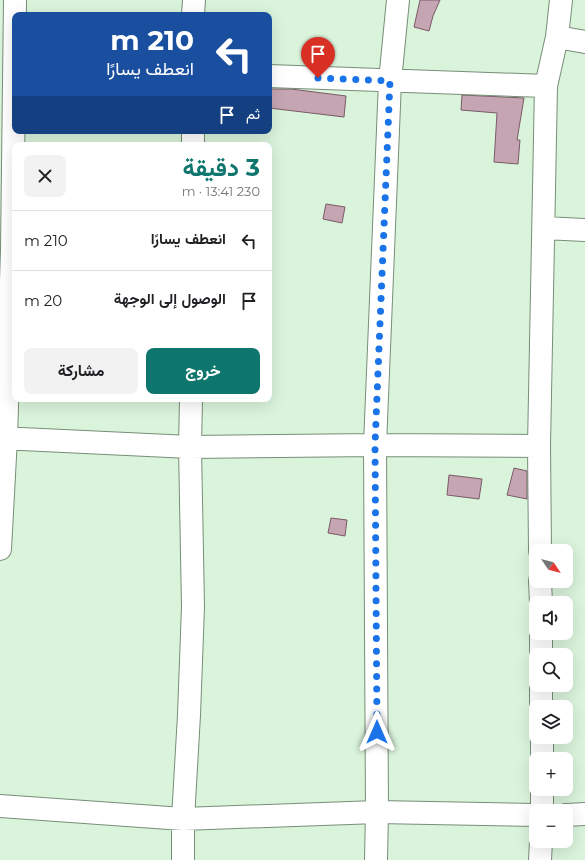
<!DOCTYPE html>
<html lang="ar">
<meta charset="utf-8">
<style>
body{margin:0;font-family:Montserrat,Vazirmatn,sans-serif;background:#f2f2f2;color:#202124;direction:rtl;height:100vh;display:flex;flex-direction:column;font-size:15px;white-space:nowrap}
*{box-sizing:border-box;margin:0}
p{font-size:13px;color:#757577}
.icon{flex:none;width:22px;height:22px;fill:none;stroke:currentColor;stroke-width:2;stroke-linecap:round;stroke-linejoin:round}
.map{position:relative;flex:1;overflow:hidden;direction:ltr}
.panel{position:absolute;left:12px;top:142px;width:260px;height:260px;display:flex;flex-direction:column;background:#fff;border-radius:8px;box-shadow:0 4px 16px #0002;direction:rtl}
.panel>*{flex:none}
.guide{position:absolute;left:12px;top:12px;width:260px;height:122px;border-radius:8px;box-shadow:0 4px 16px #0002;direction:rtl;background:#1a4fa0;color:#fff;overflow:hidden}
.needle{width:26px;rotate:125deg}
.controls{position:absolute;left:529px;top:544px;display:grid;gap:8px}
.controls a{display:grid;place-items:center;width:44px;height:44px;border-radius:8px;background:#fff;box-shadow:0 4px 16px #0002;font-size:20px}
.pin{position:absolute;display:grid;place-items:center;width:34px;height:34px;color:#fff;margin:-41px -17px;border-radius:50% 50% 50% 0;rotate:-45deg;box-shadow:0 0 4px #0007}
.pin .icon{rotate:45deg}
.me{position:absolute;width:44px;margin:-22px;rotate:0deg;stroke-linejoin:round;filter:drop-shadow(0 0 3px #0008)}
.turn{display:flex;align-items:center;gap:14px;height:84px;padding:0 12px;font-size:18px}
.turn .icon{width:52px;height:52px;stroke-width:2.5}
.turn b{display:block;font-size:28px;line-height:34px}
.then{display:flex;align-items:center;height:38px;padding:0 12px;background:#0003;gap:8px;font-size:15px}
.round{display:grid;place-items:center;flex:none;width:42px;height:42px;border-radius:8px;background:#f2f2f2}
.head{display:flex;align-items:center;justify-content:space-between;height:68px;padding:0 12px}
h1{font-size:24px;font-weight:700;line-height:30px;color:#0f766e}
.action{display:flex;gap:8px;margin-top:auto;padding:8px 12px}
.action a{flex:1;height:46px;border-radius:8px;background:#0f766e;color:#fff;font-size:16px;font-weight:700;line-height:46px;text-align:center}
.action a+a{background:#f2f2f2;color:#202124}
ul{padding:0;list-style:none}
li{display:flex;align-items:center;gap:12px;height:60px;padding:0 12px;border-top:1px solid #e0e0e0}
li div{flex:1}
li b{display:block;font-size:15px}
li em{font-style:normal}
.map>svg:first-child{display:block}
.building{fill:#c6a5b2;stroke:#795b67}
.lines{fill:none;stroke-linecap:round;stroke-linejoin:round}
.minor-casing{stroke:#778e78;stroke-width:24}
.minor{stroke:#fff;stroke-width:22}
.route{stroke:#1a73e8;stroke-width:7;stroke-dasharray:0 12.6}
</style>
<div class="map">
<svg width="585" height="860" viewBox="0 0 585 860">
<rect width="100%" height="100%" fill="#daf3db"/>
<!-- building -->
<path class="building" d="M420,0H440L433,16L429,31L414,27Z
M269,89H291L346,96L344,117L269,108Z
M462,95L524,98L517,140H520L518,164L494,162L497,113L461,110Z
M326,204L345,207L342,223L323,219Z
M514,468L527,471V499L507,495Z
M449,475L482,479L479,499L447,495Z
M331,518L347,520L345,536L328,533Z"/>
<g class="lines">
<defs>
<path id="minor" d="M193,15L194,0
M557,37L585,42
M269,76L546,86
M193,131V145
M544,228L585,230
M0,438L190,447L375,445L539,446
M0,549L6,438L12,250L15,0
M540,551L539,446L546,86L557,37L561,0
M540,581L541,603
M541,633V655
M541,685V707
M542,737V759
M542,789V811
M0,806L183,819L377,812L536,815
M566,815L585,814
M183,860V819L189,715L193,607L190,447L191,399
M376,860L377,812L375,445L390,81L398,0
M540,860L541,841"/>
</defs>
<!-- minor casing -->
<use href="#minor" class="minor-casing"/>
<!-- minor -->
<use href="#minor" class="minor"/>
</g>
<g class="lines">
<!-- route -->
<path class="route" d="M318,78L390,81L375,445L377,732"/>
</g>
</svg>
<div class="controls">
<a><svg class="needle" viewBox="-14 -14 28 28"><path d="M0-13l5 13h-10z" fill="#e53935"/><path d="M0 13l5-13h-10z" fill="#757577"/></svg></a>
<a><svg class="icon" aria-label="sound" viewBox="0 0 24 24"><path d="M4 9h4l5-4v14l-5-4H4zM17 9q2 3 0 6"/></svg></a>
<a><svg class="icon" aria-label="search" viewBox="0 0 24 24"><circle cx="10" cy="10" r="6"/><path d="M15 15l6 6"/></svg></a>
<a><svg class="icon" aria-label="layers" viewBox="0 0 24 24"><path d="M12 4l9 5-9 5-9-5zM3 14l9 5 9-5"/></svg></a>
<a>+</a>
<a>−</a>
</div>
<div class="pin" style="left:318px;top:78px;background:#d93025"><svg class="icon" aria-label="arrive" viewBox="0 0 24 24"><path d="M6 21V4h12l-3 4 3 4H6"/></svg></div>
<svg class="me" style="left:377px;top:732px" viewBox="-20 -20 40 40"><path d="M0-17L14 15 0 8-14 15z" fill="#1a73e8" stroke="#fff" stroke-width="4"/></svg>
<div class="guide">
<div class="turn"><svg class="icon" aria-label="left" viewBox="0 0 24 24"><path d="M17 20v-9H6M10 6l-5 5 5 5"/></svg><div><b>210 m</b>انعطف يسارًا</div></div>
<div class="then">ثم<svg class="icon" aria-label="arrive" viewBox="0 0 24 24"><path d="M6 21V4h12l-3 4 3 4H6"/></svg></div>
</div>
<section class="panel">
<div class="head"><div><h1>3 دقيقة</h1><p>230 m · 13:41</p></div><a class="round"><svg class="icon" aria-label="close" viewBox="0 0 24 24"><path d="M6 6l12 12M18 6L6 18"/></svg></a></div>
<ul>
<li><svg class="icon" aria-label="left" viewBox="0 0 24 24"><path d="M17 20v-9H6M10 6l-5 5 5 5"/></svg><div><b>انعطف يسارًا</b></div><em>210 m</em></li>
<li><svg class="icon" aria-label="arrive" viewBox="0 0 24 24"><path d="M6 21V4h12l-3 4 3 4H6"/></svg><div><b>الوصول إلى الوجهة</b></div><em>20 m</em></li>
</ul>
<div class="action"><a>خروج</a><a>مشاركة</a></div>
</section>
</div>
